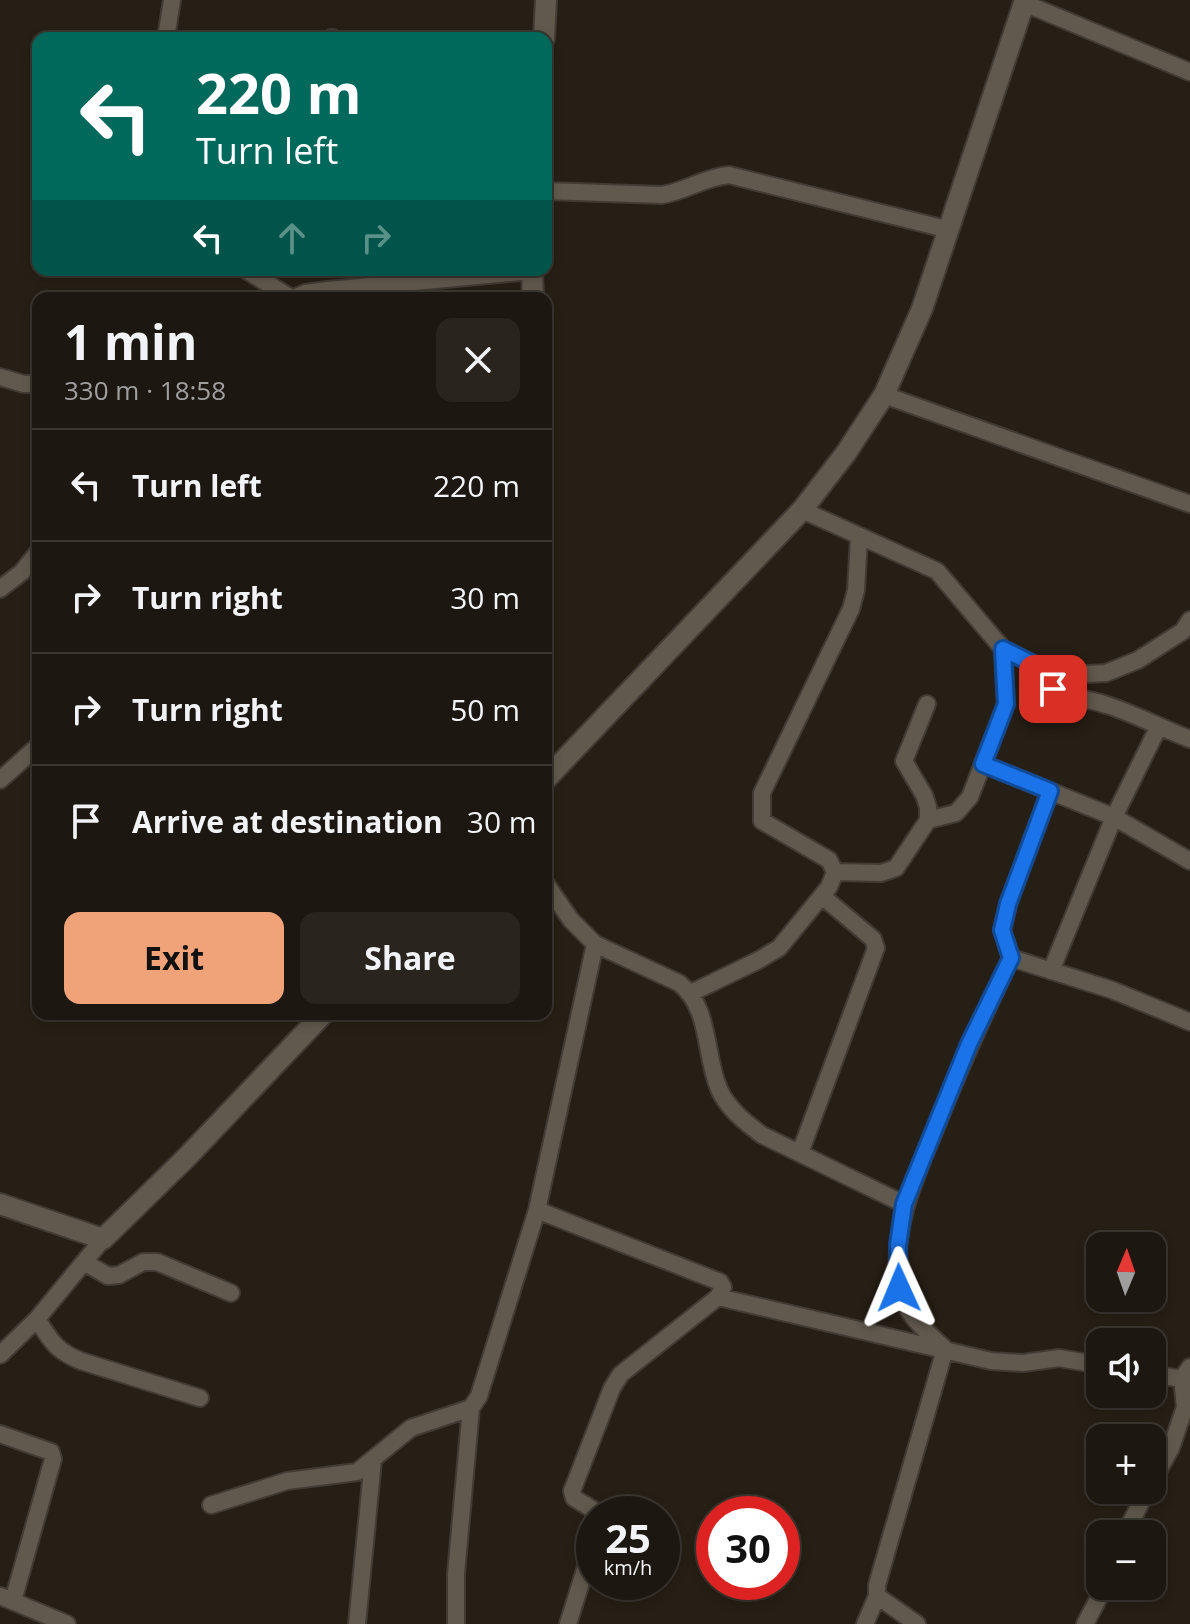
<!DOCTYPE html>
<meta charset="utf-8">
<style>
body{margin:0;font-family:"Open Sans",sans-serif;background:#29241e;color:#f1f3f6;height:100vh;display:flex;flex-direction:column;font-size:30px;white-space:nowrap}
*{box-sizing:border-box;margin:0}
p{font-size:26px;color:#a09f9f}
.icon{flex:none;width:44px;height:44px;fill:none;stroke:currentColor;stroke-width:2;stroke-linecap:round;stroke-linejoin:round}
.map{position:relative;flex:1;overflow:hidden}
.side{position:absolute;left:32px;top:292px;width:520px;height:728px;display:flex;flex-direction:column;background:#1c1710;border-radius:16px;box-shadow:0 4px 12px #0003,0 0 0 2px #3a3630}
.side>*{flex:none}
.hud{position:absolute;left:32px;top:32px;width:520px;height:244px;border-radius:16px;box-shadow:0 4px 12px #0003,0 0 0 2px #3a3630;background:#00695c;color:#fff;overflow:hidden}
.needle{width:52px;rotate:2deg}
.controls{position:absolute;left:1086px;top:1232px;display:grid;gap:16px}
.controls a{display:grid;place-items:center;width:80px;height:80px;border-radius:16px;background:#1c1710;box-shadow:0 4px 12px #0003,0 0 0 2px #3a3630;font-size:40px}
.speed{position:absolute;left:576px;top:1496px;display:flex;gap:16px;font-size:40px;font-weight:700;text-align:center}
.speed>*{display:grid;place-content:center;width:104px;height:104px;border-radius:50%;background:#1c1710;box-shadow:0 4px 12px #0003,0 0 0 2px #3a3630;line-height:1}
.speed small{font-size:20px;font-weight:400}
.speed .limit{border:12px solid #d22;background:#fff;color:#111}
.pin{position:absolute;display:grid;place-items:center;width:68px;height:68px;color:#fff;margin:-34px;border-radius:16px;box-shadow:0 4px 12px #0006}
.me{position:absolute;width:88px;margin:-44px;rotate:359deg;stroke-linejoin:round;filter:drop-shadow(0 0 6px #0008)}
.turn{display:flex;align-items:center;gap:28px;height:168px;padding:0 32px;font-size:36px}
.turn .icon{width:104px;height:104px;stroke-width:2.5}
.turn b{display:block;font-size:56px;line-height:68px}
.lanes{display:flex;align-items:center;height:76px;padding:0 32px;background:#0003;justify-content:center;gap:40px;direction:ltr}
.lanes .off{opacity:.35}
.round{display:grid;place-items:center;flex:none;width:84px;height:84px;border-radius:16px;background:#29241e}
.head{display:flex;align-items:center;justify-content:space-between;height:136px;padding:0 32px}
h1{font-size:48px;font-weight:700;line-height:60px}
.button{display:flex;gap:16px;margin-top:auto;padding:16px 32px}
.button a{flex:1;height:92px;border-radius:16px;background:#f0a279;color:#111;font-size:32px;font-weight:700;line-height:92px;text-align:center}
.button a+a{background:#29241e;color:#f1f3f6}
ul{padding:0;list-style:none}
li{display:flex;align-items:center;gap:24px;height:112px;padding:0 32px;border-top:2px solid #3a3630}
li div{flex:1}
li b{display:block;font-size:30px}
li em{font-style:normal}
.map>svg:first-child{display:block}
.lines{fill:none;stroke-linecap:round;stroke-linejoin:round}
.minor-casing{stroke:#413b34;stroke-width:20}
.tertiary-casing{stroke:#413b34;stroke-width:24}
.minor{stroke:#61594d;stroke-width:16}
.tertiary{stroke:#61594d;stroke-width:20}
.route-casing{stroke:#114b97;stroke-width:20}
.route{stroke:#1a73e8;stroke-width:14}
</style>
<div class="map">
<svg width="1190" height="1624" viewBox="0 0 1190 1624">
<rect width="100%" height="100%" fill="#261f15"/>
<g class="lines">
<defs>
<path id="minor" d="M1024,3L1190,72
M166,38L172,0
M331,38H333
M546,191L662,195C686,191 705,177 729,175L950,230
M246,270L291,298
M294,298L305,293L328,290L532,271
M0,377L24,384H38
M884,395L1190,504
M802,510L937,571L1003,649L1031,663L1068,675L1106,673L1138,660L1183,631L1190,620
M0,589L22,572L38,552
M1031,663C1053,700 1074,694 1110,706C1137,715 1163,729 1190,739
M983,764L1114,817L1190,861
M0,780L38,746
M928,820L956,813L970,797L1006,704L1003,649
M835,872L881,873L896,868L928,820V807L924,795L904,761L927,704
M546,884L571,920L595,944L679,983C711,1008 704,1054 719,1089C727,1108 746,1123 762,1135L904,1204
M1011,958L1112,990L1190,1022
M1051,971L1114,817L1158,728
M691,993L759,960L779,948L829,887L835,872L829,860L762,821V793L851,609L856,590L859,538
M800,1153L876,948L873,939L822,896
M537,1210L720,1282L723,1287L718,1297L621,1374L612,1388L572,1491L574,1498L600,1514
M84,1262L108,1276L119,1275L143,1262H157L231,1293
M718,1297L991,1361L1023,1363L1059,1358L1100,1365
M37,1319C51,1341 56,1351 81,1361L200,1398
M0,1355L37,1319L103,1239
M1152,1374L1182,1379
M0,1434L51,1452L53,1459L13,1601
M1152,1482L1171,1448L1185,1407L1182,1379L1190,1367
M211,1505L287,1481L357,1472L411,1428L471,1408
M1125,1534L1147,1490
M0,1596L67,1624
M357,1624L373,1460
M456,1624V1574L471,1408L479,1396L537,1210L595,944
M568,1624L594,1541
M865,1624L877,1596
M917,1624L877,1596V1585L945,1349C926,1331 903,1313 899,1286C891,1228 915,1178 936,1127C959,1069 984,1014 1011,958L1002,930L1008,904L1050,791
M1085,1624L1105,1586"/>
<path id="tertiary" d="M544,38L546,0
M532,270L533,298
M546,779L802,510L846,453L884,395L922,309L1025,0
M0,1204L103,1239L186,1158L323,1014"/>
</defs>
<!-- minor casing -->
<use href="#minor" class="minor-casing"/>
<!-- tertiary casing -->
<use href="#tertiary" class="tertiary-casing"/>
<!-- minor -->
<use href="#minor" class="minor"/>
<!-- tertiary -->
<use href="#tertiary" class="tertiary"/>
</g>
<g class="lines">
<defs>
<path id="route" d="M899,1288L898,1245L904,1204L969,1044L1011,958L1002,930L1008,904L1050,791L983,764L1006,704L1003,649L1031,663L1041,679L1053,689"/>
</defs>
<!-- route casing -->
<use href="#route" class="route-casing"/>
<!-- route -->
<use href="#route" class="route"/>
</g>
</svg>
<div class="controls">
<a><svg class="needle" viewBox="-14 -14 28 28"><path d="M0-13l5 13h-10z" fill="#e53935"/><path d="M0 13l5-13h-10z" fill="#a09f9f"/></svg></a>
<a><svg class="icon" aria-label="sound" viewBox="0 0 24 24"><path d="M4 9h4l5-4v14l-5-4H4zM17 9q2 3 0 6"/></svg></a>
<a>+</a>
<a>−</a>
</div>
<div class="speed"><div>25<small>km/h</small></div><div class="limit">30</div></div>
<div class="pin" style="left:1053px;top:689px;background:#d93025"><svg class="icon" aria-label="arrive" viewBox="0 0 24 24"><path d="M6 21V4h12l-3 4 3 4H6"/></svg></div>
<svg class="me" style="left:899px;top:1288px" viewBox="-20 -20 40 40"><path d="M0-17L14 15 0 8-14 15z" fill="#1a73e8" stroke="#fff" stroke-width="4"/></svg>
<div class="hud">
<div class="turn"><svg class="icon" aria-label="left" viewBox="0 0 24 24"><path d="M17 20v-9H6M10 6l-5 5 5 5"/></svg><div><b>220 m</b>Turn left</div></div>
<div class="lanes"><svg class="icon" aria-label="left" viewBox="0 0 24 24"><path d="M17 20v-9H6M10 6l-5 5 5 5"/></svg><svg class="icon off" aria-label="ahead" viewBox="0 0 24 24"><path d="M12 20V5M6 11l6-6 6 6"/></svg><svg class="icon off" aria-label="right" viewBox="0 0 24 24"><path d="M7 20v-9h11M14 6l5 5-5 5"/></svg></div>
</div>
<section class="side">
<div class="head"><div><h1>1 min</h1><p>330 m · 18:58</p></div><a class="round"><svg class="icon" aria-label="close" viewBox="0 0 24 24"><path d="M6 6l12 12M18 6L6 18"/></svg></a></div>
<ul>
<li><svg class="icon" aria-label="left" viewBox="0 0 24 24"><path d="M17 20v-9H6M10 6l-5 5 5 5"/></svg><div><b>Turn left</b></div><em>220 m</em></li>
<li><svg class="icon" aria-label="right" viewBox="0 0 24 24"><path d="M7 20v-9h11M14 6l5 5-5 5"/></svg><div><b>Turn right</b></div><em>30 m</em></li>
<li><svg class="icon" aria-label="right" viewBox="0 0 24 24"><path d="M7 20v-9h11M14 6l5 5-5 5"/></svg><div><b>Turn right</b></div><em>50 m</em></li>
<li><svg class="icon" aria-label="arrive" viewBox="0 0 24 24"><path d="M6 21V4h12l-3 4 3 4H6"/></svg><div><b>Arrive at destination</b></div><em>30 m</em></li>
</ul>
<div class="button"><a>Exit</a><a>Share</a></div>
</section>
</div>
